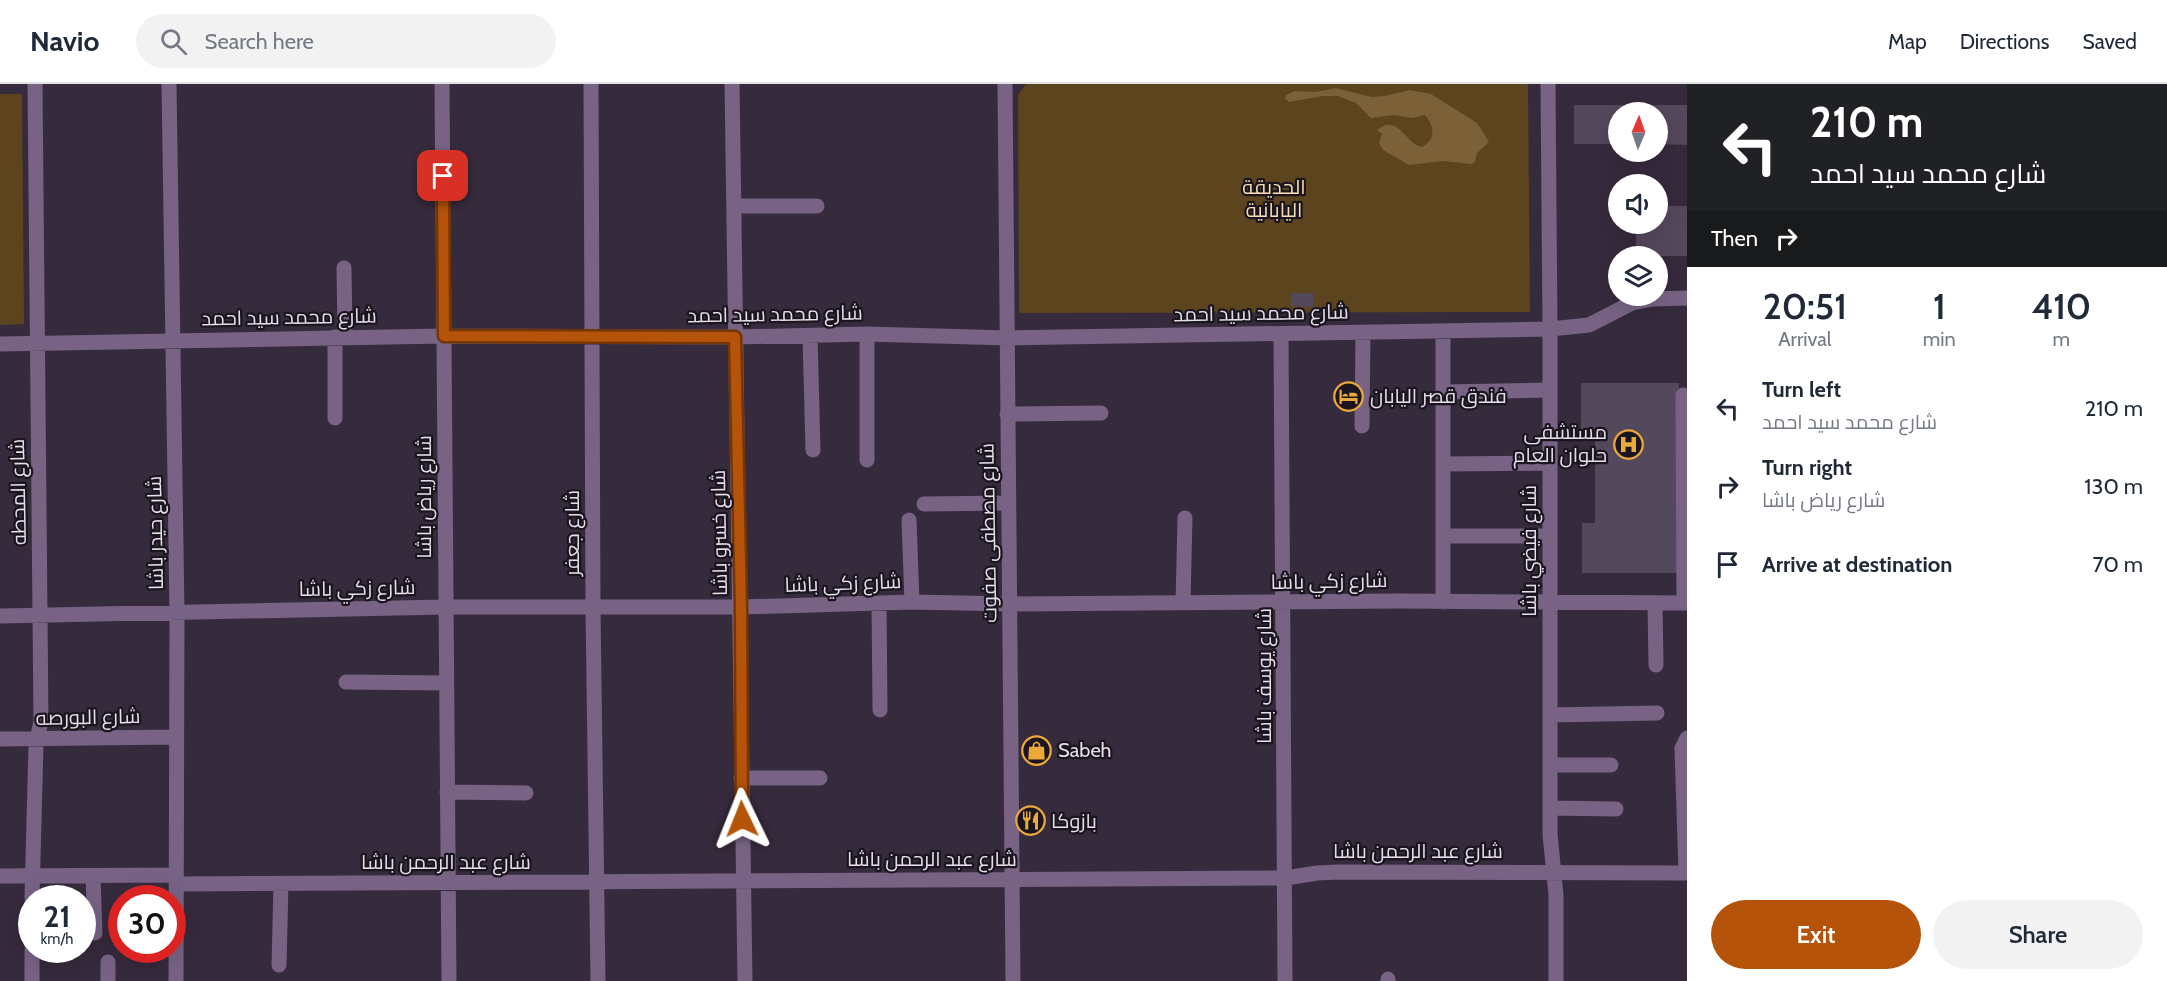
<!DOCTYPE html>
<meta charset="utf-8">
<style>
body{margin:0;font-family:Cabin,Cairo,sans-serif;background:#f2f2f3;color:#1f2937;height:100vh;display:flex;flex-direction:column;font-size:22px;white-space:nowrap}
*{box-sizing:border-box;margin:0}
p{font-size:20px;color:#747a83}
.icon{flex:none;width:33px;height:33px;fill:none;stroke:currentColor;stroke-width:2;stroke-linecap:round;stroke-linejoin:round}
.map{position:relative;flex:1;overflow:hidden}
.side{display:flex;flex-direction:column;background:#fff;width:480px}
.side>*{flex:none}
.hud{background:#202124;color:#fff;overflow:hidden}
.needle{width:39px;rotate:2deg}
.controls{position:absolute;left:1608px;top:18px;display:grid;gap:12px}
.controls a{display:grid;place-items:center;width:60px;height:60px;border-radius:50%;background:#fff;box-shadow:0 6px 24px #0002;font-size:30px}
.speed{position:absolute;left:18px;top:801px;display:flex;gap:12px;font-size:30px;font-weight:700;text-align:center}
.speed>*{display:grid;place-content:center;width:78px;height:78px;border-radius:50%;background:#fff;box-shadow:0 6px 24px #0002;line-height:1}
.speed small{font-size:15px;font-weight:400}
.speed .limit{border:9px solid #d22;background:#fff;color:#111}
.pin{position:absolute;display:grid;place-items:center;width:51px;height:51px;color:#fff;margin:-26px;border-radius:12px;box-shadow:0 3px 9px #0006}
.me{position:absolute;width:66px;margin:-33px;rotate:358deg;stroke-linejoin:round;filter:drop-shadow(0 0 4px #0008)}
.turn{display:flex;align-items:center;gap:21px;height:126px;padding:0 24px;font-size:27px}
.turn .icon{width:78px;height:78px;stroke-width:2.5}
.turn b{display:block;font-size:42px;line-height:51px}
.then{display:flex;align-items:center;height:57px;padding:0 24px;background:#0003;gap:12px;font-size:22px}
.eta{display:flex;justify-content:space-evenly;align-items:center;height:102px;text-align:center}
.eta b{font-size:36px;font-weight:600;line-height:42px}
.cta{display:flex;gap:12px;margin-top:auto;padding:12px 24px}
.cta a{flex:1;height:69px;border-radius:36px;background:#b45309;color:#fff;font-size:24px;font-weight:600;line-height:69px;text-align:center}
.cta a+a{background:#f2f2f3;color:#1f2937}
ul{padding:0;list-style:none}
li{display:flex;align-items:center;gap:18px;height:78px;padding:0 24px}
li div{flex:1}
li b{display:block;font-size:22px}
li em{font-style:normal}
header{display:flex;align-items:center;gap:36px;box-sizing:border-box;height:84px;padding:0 30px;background:#fff;border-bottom:2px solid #e0e1e3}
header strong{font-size:28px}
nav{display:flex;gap:33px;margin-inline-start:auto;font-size:21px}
.search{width:420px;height:54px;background:#f2f2f3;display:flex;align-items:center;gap:15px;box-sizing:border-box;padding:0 21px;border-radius:33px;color:#747a83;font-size:22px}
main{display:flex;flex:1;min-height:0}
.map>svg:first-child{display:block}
.green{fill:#5c441f}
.water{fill:#7c6138}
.building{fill:#54485c}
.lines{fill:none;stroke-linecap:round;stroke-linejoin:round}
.minor{stroke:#786385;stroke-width:15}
.route-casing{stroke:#753606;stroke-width:15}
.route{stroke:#b45309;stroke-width:10}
.labels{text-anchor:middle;stroke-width:4.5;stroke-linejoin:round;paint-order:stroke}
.park-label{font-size:20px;fill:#f8ddb7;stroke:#1a151e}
.street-label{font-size:20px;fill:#e5deea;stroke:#1a151e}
.poi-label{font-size:20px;fill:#e5deea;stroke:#1a151e;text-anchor:start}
</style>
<header>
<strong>Navio</strong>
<div class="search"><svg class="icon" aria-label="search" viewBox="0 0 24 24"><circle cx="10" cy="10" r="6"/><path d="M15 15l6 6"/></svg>Search here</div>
<nav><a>Map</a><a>Directions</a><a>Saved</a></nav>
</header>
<main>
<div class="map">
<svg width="1687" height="897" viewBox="0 0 1687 897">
<rect width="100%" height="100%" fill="#362a3d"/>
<!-- green -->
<path class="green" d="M1026,0H1528L1530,228L1019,229L1018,11Z
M0,10H22L24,240L0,241Z"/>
<!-- water -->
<path class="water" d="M1336,4L1372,13L1385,12L1410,6L1431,10L1477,39L1489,58L1477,69L1475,78L1471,80L1443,77L1409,81L1383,66L1379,59L1382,50L1377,46C1398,28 1406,61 1422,63C1436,56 1435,42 1425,31L1412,34L1393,31L1371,34L1356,19L1338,12H1322L1289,18L1285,14L1286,11L1295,7L1316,8Z"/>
<!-- building -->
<path class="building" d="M1574,21H1687V61L1658,60V28H1618V60H1574Z
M1658,122H1687V172H1636V140H1658Z
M1291,209H1313V223L1291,222Z
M1581,299H1679L1680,489H1582V439H1595V345H1581Z"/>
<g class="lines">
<!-- minor -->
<path class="minor" d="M169,0L177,529L176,897
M442,0L449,897
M591,0L593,523L598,897
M732,0C736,299 741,598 745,897
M1005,0L1013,897
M1548,0L1550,245V750L1556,811V897
M734,122H817
M344,184L345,253
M1443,248V518
M867,250V376
M1281,250L1285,897
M810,252L813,366
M335,253V334
M0,260L444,252L735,253L867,250L1008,254L1550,245L1589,241L1632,219L1653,215L1687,214
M1443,308L1550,306
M1683,311L1684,519
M1007,330L1101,329
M1362,342L1363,249
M1443,380L1550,379
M924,420L1008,419
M909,436L912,518
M1443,452H1550
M879,519L880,626
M1183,519L1185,434
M1655,519L1656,581
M0,532L446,523H741L912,518L1010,520L1400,517L1687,519
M346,598L446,599
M1550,631L1657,629
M0,655L176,653
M1550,681H1611
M741,694H820
M447,708L526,709
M1550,724L1616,725
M1686,789L1682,664L1687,654
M0,792L176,791
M93,792L95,849
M177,800L1286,794L1317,789L1339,788L1687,789
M32,814L36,661L41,637L35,0
M32,866V897
M279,881L281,800
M108,897V878
M1388,897V895"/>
</g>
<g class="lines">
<defs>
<path id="route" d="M443,92L444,252L735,253L741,523L742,735"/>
</defs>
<!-- route casing -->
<use href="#route" class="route-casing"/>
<!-- route -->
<use href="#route" class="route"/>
</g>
<!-- icons -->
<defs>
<symbol id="hotel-ring" viewBox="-11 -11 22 22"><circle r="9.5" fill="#1a151e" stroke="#eca93a" stroke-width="1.5"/><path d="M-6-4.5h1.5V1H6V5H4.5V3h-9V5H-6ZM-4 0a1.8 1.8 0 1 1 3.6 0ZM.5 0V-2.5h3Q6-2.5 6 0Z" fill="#eca93a"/></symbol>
<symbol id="hospital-ring" viewBox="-11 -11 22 22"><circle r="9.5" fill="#1a151e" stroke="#eca93a" stroke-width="1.5"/><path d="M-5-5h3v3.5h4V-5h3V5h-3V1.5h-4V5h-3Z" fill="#eca93a"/></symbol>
<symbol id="shop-ring" viewBox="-11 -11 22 22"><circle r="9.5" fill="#1a151e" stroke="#eca93a" stroke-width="1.5"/><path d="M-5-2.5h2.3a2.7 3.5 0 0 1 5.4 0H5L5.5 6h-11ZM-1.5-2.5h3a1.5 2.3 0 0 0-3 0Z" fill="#eca93a"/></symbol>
<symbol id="restaurant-ring" viewBox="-11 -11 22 22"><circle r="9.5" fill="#1a151e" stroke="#eca93a" stroke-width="1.5"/><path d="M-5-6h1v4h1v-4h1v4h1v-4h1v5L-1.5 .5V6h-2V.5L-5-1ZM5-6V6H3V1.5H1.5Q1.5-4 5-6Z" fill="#eca93a"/></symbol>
</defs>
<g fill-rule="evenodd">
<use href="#hotel-ring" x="1332" y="296" width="33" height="33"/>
<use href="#hospital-ring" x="1612" y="344" width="33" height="33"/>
<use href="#shop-ring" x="1020" y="650" width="33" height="33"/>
<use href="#restaurant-ring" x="1014" y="720" width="33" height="33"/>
</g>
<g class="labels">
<!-- park labels -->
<g class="park-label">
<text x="1274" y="110">الحديقة<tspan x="1274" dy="23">اليابانية</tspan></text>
</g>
<!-- street labels -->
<g class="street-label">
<text transform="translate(1261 229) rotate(-1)" y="7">شارع محمد سيد احمد</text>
<text transform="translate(775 230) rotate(-1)" y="7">شارع محمد سيد احمد</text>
<text transform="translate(289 233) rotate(-1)" y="7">شارع محمد سيد احمد</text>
<text transform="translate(18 408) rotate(-91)" y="7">شارع المحطه</text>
<text transform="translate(424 413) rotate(-90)" y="7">شارع رياض باشا</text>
<text transform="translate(155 449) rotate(-91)" y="7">شارع حيدر باشا</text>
<text transform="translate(572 449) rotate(-90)" y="7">شارع جعفر</text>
<text transform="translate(719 449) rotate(-91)" y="7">شارع خسرو باشا</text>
<text transform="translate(988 449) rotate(-91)" y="7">شارع مصطفى صفوت</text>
<text transform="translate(1529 467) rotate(-90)" y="7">شارع فيضي باشا</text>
<text transform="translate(1329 497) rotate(-1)" y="7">شارع زكي باشا</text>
<text transform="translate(843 499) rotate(-2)" y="7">شارع زكي باشا</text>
<text transform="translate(357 504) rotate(-1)" y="7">شارع زكي باشا</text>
<text transform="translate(1264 592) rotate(-90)" y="7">شارع يوسف باشا</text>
<text transform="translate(88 633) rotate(-1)" y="7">شارع البورصه</text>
<text x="1418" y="774">شارع عبد الرحمن باشا</text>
<text x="932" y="782">شارع عبد الرحمن باشا</text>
<text x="446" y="785">شارع عبد الرحمن باشا</text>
</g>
<!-- poi labels -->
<g class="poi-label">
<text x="1370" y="319">فندق قصر اليابان</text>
<text x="1607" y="355" text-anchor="end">مستشفى<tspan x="1607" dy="23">حلوان العام</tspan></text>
<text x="1058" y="673">Sabeh</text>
<text x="1051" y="744">بازوكا</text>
</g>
</g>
</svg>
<div class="controls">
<a><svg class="needle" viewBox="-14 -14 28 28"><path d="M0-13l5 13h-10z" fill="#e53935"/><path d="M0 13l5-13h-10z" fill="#747a83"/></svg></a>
<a><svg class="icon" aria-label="sound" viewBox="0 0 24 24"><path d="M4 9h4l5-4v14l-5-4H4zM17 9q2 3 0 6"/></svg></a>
<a><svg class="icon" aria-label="layers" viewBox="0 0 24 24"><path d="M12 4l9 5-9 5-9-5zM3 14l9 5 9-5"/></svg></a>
</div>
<div class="speed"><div>21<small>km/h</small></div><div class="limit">30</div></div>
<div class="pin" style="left:443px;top:92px;background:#d93025"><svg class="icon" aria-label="arrive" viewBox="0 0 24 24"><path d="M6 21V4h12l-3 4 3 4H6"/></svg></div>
<svg class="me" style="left:742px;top:735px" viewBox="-20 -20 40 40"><path d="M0-17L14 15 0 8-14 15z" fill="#b45309" stroke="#fff" stroke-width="4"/></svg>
</div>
<section class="side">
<div class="hud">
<div class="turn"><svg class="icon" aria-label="left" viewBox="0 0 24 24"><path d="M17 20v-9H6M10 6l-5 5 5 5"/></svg><div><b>210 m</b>شارع محمد سيد احمد</div></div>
<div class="then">Then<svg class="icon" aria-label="right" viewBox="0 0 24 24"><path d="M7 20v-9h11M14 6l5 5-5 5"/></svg></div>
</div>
<div class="eta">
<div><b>20:51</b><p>Arrival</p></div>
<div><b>1</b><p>min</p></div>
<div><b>410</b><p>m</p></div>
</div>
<ul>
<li><svg class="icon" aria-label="left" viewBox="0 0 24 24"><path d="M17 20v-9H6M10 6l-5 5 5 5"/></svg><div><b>Turn left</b><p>شارع محمد سيد احمد</p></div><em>210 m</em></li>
<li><svg class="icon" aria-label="right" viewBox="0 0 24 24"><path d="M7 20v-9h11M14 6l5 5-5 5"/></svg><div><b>Turn right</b><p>شارع رياض باشا</p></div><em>130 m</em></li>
<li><svg class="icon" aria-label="arrive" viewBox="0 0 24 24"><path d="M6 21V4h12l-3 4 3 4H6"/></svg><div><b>Arrive at destination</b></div><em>70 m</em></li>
</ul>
<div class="cta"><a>Exit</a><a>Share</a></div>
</section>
</main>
